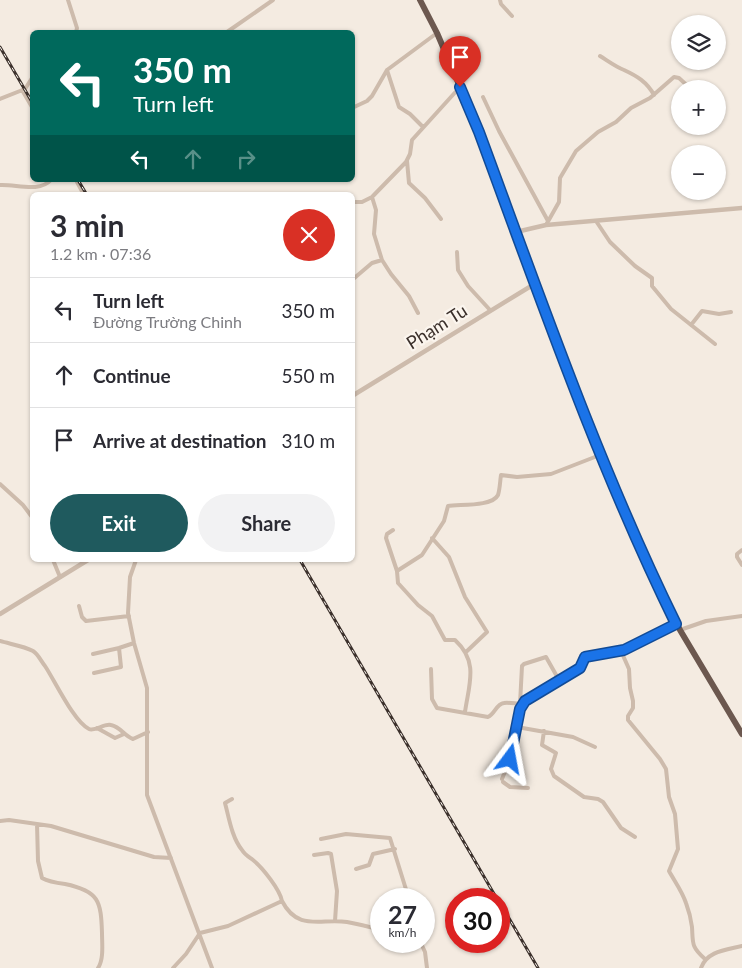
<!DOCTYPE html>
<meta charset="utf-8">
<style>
body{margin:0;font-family:Lato,sans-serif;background:#f2f2f3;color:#2b2b33;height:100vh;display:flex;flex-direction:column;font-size:19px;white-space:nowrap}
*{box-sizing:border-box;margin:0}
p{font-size:16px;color:#7c7c81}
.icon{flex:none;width:28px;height:28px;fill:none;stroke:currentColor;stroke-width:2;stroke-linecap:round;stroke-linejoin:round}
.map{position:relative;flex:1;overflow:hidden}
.side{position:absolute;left:30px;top:192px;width:325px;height:370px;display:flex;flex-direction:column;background:#fff;border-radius:8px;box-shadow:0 1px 4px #0004}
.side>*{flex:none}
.banner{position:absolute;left:30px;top:30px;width:325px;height:152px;border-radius:8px;box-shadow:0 1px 4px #0004;background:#00695c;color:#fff;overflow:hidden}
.tools{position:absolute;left:671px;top:15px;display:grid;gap:10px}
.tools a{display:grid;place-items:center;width:55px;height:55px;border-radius:50%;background:#fff;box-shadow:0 1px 4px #0004;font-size:25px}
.speed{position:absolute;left:370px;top:888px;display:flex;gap:10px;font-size:25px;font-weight:700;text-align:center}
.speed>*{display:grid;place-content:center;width:65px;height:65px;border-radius:50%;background:#fff;box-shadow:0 1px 4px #0004;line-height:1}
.speed small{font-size:12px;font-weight:400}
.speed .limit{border:8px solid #d22;background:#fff;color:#111}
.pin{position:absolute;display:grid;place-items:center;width:42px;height:42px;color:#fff;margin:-51px -21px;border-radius:50% 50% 50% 0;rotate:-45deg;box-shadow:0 0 5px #0007}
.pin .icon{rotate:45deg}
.me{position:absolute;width:55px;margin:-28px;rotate:13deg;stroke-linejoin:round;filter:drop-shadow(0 0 4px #0008)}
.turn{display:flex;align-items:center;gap:18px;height:105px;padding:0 20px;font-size:22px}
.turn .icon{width:65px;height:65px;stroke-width:2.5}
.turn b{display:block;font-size:35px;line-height:42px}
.lanes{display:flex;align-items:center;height:48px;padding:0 20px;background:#0003;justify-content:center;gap:25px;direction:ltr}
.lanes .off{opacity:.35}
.round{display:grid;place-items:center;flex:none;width:52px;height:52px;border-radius:26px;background:#f2f2f3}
.headline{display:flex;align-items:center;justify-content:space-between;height:85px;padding:0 20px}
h1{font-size:30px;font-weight:700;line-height:38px}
.button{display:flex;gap:10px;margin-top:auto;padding:10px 20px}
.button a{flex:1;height:58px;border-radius:30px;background:#1f5a5e;color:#fff;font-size:20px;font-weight:700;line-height:58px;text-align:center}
.button a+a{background:#f2f2f3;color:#2b2b33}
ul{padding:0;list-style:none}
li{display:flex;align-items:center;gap:15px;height:65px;padding:0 20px;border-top:1px solid #e1e1e2}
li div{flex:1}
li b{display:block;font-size:19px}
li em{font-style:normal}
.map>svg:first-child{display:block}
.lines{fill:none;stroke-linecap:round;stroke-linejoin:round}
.minor{stroke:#cdbbac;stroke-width:4}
.tertiary{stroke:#cdbbac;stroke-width:4.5}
.trunk{stroke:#6c584f;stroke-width:6}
.rail-casing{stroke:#3b302b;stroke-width:3}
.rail{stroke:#fbf5ee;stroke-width:1;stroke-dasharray:4;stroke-linecap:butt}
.route-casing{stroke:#114b97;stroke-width:12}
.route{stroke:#1a73e8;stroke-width:9}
.labels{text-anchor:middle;stroke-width:4.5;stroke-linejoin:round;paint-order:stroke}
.street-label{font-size:18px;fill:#3b302b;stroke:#fbf5ee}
</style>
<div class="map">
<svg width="742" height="968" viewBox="0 0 742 968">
<rect width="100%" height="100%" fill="#f4ebe1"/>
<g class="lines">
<!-- minor -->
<path class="minor" d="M68,0L77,28L76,32
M500,0L501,4L512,16
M227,32L273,0
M600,56C608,61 616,67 624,70C637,76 647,82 654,95
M387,70L399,107L410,114L423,127
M22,90L32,107
M483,97L499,131L548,221
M0,99L25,89L32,78
M352,108L367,101L372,96L387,70L437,33
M407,161L409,183L425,198L441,219
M76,180L84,195
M0,185C16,184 39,193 51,180
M372,197L376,210L374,234L382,260L391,274L409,296L418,313
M352,202H362L372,197L406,162L410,154L412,140L460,87
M596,221L610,242L635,266L652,278V286L671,309L715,344
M546,225L559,202L560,178L576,151L598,132L616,122L631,108L650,98L674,77L679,78L691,89
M457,252L458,270L468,286L490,310
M352,280L372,263L382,260
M691,325L702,311L719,314L731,312
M0,484L23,505L32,517
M393,530L387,534L386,538L397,571L398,583L418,605L432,616L445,640H455C479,662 469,684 465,712
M432,538L449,557L465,597L487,632L466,652
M742,550L737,554V557L742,565
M53,560L60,577
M136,560L130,577L128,613L134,643L147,688V795L212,968
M397,571L422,555L444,521L448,506C459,504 492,507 498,495C500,489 500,481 501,475L517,477L551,474L600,455
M79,606L82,617L86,621L129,616
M680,630L706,621L742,616
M0,641C10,644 24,646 33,651C38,654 41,661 45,666C55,681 74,722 89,729C95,732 104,723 111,725C121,727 124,736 133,739L148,732
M621,651L629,669L630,688L633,701V708L628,716V720L660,759L666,769L669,797L675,814L678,849L669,871C675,882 682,891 686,903C689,911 691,919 692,927C693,943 691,947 705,959
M93,654L119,648L134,643
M431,669L432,699L437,708L488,717C495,714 496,704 504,703C509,702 516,704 522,704
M94,673L121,667L119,648
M520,704L522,666L524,664L546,657L559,680
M517,727L573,737L595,747
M97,728L115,738L124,734
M544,731L542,745L556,753L551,769L554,776L584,797L598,799L603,802L621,828L635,837
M502,779L510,759L520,709L525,701L580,668L585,657L624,649L676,624
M503,782L510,787L528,788
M232,799L225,803C229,818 232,838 242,850C245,855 249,857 253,860C263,868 280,890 282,901
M0,821L9,820L51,826L154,857L171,858
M37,824L38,861L42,878C49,882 57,883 65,884C99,891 101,901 102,933C102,944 104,959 98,968
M321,839L346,834L390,838L409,899
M314,855L328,853L331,854L337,891L335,921
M356,869L369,865L373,854L395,849
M420,941L425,952L427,968
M173,968L186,954L200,933L228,926L282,901C298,932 321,918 347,922C358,924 370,927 381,930
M701,968C707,951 726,950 742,946"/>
<!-- tertiary -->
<path class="tertiary" d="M516,232L546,225L742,208
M352,396L536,283
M0,614L88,560"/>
<!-- trunk -->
<path class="trunk" d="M420,0L437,33L479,131L607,473L646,562L680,630L742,734"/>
<defs>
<path id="rail" d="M0,47L32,102
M78,180L87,195
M300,560L497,899
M499,901L538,968"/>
</defs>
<!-- rail casing -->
<use href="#rail" class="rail-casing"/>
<!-- rail -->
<use href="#rail" class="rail"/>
</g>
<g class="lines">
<defs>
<path id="route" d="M460,87L479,132C540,297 598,465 676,624L624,650L585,657L580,668L525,701L520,709L510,759"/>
</defs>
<!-- route casing -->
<use href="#route" class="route-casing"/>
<!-- route -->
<use href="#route" class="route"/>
</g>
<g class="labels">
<!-- street labels -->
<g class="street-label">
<text transform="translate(437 327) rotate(-32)" y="6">Phạm Tu</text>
</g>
</g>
</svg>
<div class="tools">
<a><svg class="icon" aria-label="layers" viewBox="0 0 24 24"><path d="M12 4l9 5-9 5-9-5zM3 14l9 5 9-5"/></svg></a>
<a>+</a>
<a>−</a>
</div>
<div class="speed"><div>27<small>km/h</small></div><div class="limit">30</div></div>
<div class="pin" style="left:460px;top:87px;background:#d93025"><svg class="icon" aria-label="arrive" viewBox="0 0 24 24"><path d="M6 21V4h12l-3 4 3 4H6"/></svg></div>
<svg class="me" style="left:510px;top:759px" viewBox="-20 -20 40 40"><path d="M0-17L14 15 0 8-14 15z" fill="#1a73e8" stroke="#fff" stroke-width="4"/></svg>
<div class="banner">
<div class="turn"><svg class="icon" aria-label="left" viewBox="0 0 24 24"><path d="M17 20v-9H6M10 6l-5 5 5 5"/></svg><div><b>350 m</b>Turn left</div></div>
<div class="lanes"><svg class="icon" aria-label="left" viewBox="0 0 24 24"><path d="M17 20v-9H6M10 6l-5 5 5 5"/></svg><svg class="icon off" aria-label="ahead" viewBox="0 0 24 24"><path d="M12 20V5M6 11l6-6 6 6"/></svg><svg class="icon off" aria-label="right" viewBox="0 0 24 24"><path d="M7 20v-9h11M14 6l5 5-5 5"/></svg></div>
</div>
<section class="side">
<div class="headline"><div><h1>3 min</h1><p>1.2 km · 07:36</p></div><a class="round" style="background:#d93025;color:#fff"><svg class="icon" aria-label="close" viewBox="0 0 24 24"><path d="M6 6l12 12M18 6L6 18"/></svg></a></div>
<ul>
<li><svg class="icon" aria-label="left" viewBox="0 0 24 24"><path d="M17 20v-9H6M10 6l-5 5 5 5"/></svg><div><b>Turn left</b><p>Đường Trường Chinh</p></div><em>350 m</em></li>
<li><svg class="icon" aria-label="ahead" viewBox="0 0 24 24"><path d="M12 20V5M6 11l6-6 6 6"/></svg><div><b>Continue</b></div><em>550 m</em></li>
<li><svg class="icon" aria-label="arrive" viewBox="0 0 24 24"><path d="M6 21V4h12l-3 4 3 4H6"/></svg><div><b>Arrive at destination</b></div><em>310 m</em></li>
</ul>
<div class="button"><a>Exit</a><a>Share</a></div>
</section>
</div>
